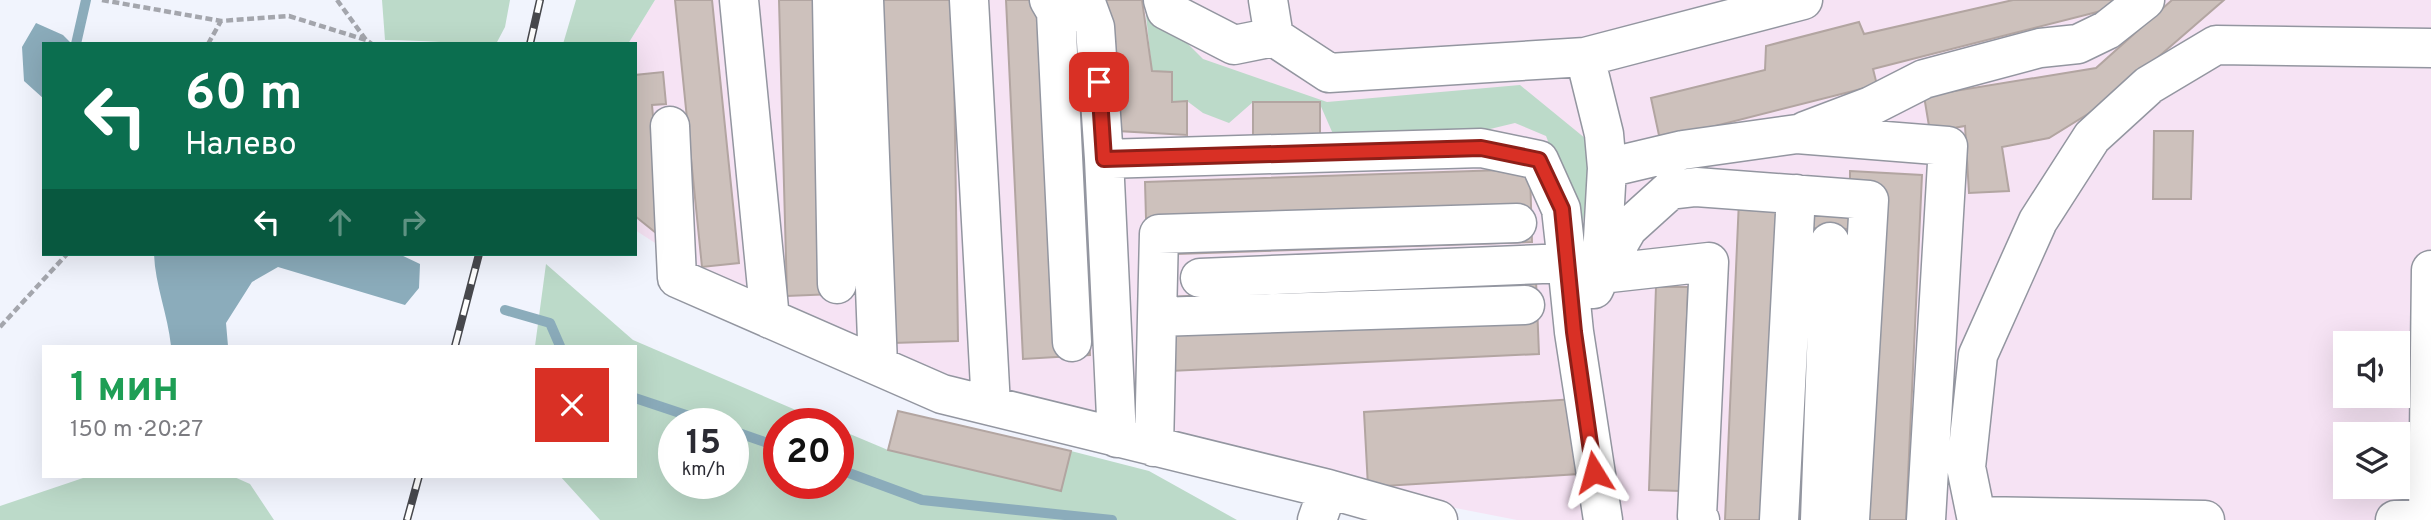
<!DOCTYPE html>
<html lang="ru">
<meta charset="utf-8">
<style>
body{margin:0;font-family:Overpass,sans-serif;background:#f7f7f7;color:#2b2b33;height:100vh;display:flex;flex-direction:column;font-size:26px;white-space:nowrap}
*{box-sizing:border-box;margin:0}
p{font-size:23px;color:#7c7c81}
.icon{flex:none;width:38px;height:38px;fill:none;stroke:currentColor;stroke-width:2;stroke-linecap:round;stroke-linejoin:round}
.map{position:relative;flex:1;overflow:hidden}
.drawer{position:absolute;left:42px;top:345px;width:595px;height:133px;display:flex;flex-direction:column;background:#fff;border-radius:0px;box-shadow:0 7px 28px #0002}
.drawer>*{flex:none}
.banner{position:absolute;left:42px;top:42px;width:595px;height:214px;border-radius:0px;box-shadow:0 7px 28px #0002;background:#0b6e4f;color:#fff;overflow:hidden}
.tools{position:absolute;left:2333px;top:331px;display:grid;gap:14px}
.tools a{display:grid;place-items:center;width:77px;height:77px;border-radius:0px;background:#fff;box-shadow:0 7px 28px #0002;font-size:35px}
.speed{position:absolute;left:658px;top:408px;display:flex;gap:14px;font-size:35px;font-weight:700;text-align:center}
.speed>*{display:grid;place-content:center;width:91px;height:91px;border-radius:50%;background:#fff;box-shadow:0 7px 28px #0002;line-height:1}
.speed small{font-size:18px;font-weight:400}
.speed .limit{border:10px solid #d22;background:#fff;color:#111}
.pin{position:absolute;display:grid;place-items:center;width:60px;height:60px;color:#fff;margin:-30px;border-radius:14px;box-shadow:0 4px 10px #0006}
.me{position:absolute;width:77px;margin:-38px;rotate:352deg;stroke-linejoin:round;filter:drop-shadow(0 0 5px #0008)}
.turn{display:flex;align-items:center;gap:24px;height:147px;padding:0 28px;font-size:32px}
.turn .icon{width:91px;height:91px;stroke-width:2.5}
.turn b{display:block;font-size:49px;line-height:60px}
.lanes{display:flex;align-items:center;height:66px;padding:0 28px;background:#0003;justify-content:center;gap:35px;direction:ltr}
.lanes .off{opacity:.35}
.round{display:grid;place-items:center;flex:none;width:74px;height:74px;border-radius:0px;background:#f7f7f7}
.headline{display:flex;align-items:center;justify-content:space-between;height:119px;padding:0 28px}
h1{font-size:42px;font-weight:700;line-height:52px;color:#1e9e55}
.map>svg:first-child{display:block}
.industrial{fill:#f6e3f4;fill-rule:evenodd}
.green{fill:#bcdac9;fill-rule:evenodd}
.water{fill:#8bacbb}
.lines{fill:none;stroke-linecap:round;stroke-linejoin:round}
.stream{stroke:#8bacbb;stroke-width:10}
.building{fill:#cdc1bc;stroke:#b2a5a1;stroke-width:2}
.minor-casing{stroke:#9396a0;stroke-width:41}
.path{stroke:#a4a6ad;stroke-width:4.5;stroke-dasharray:7 3.5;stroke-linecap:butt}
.minor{stroke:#fff;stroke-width:38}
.rail-casing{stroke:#47484d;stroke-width:8}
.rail{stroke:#fff;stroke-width:5;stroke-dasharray:16;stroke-linecap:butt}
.route-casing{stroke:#8d1f18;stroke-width:18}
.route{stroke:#d93025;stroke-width:12}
</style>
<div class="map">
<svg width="2431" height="520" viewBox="0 0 2431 520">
<rect width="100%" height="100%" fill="#f1f4fd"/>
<!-- industrial -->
<path class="industrial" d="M655,0H2431V520H1517L1368,491L905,367L697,270L635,230V44H628ZM2345,343H2398V396H2345ZM2345,434H2398V486H2345Z"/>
<!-- green -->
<path class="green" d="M382,0H510L505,27L496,44C459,44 422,40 385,40Z
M576,0H655L628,44H563Z
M1145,6L1154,10L1203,59L1327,102L1520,85L1591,143L1583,224L1577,244L1556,162L1546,136L1515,123L1465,135L1333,134L1319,102H1253L1229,123L1203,113L1187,101L1172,102V72L1152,71Z
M546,264L633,340L826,423L779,424V483H838V429L888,450L1061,491L1071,451L1149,471L1237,520H600L560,476H635V346H535ZM674,424H733V483H674Z
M89,476H232L250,484L274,520H0V506Z"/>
<!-- water -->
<path class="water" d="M36,23L63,35L72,44H44V99L24,81L22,47Z
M154,254H399L420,264L419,288L405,305L278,267L252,282L226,323L228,346H171C168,315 155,285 154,254Z"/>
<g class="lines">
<!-- stream -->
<path class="stream" d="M76,44L86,0
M505,310L550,323L560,346
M635,398L713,424
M733,431L779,447
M838,469L922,500L1112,520"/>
</g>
<!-- building -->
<path class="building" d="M675,0H712L739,263L702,267Z
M779,0H850L858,293L787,296Z
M882,0H953L958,341L892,343Z
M1006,0H1030L1075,25L1090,355L1023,359Z
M1102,0H1142L1152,71L1172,72V102L1187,101V135L1117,131Z
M2013,0H2111L2113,8L1873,69L1877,85L1660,140L1651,98L1765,70L1766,46L1859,22L1864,34Z
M2172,0H2224L2104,104L2049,138L2002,147L2009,191L1969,193L1965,126L1930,132L1924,96L2096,68Z
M663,72L666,104L652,105L663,232L656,233L635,216V75Z
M1253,102H1320V140H1253Z
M2154,131H2193L2191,199H2153Z
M1530,169L1532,242L1147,255L1145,182Z
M1850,171L1922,175L1906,520H1835L1848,229L1810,228L1797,520H1725L1740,177L1850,181Z
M1536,280L1539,354L1170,371L1167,297Z
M1656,287H1688L1681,491L1649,490Z
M1575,399L1579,474L1368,487L1364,412Z
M898,411L1071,451L1061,491L888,450Z"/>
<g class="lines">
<defs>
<path id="minor" d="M739,0L770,319
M832,0L837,284
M864,0L878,366
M969,0L991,406
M1049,0L1056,12L1072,342
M1085,0L1095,27L1104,159
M1163,0L1166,10L1234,45L1274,37
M1268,0L1274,37L1329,73L1585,57L1604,134L1607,168
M1585,57L1803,0
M670,126L677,278L942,394L1328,489L1438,520
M1805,131L1871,106L1924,79L2040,48L2078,44L2107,30L2145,0
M1517,223L1159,234L1157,317L1525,305
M1604,269L1628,228L1670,190L1696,187L1869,200L1850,520
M1601,274L1607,168L1683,150L1797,134L1948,146L1926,520
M1200,278L1567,263L1574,332L1603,520
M1594,289L1601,274L1709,262L1697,516L1700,520
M1117,438L1104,159L1481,148L1539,160L1561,209L1567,263
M1154,447L1157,317
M2428,518L2431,270
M1317,520L1328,489
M1779,520L1796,194
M1820,520L1830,242
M2205,520L1976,516L1966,467L1978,355L2038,221L2092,137L2149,85L2216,45L2431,48
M2395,520L2431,518"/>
</defs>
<!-- minor casing -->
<use href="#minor" class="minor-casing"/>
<!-- path -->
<path class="path" d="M102,0L221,21L289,16L366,40
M337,0L366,40L372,44
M208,44L221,21
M0,327L67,254"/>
<!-- minor -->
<use href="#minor" class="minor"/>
<defs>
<path id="rail" d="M530,44L540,0
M455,346L479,254
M407,520L419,476"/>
</defs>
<!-- rail casing -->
<use href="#rail" class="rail-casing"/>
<!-- rail -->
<use href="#rail" class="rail"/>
</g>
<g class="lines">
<defs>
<path id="route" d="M1099,82L1104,159L1481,148L1539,160L1562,209L1574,332L1594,472"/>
</defs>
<!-- route casing -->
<use href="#route" class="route-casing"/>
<!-- route -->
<use href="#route" class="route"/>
</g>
</svg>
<div class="tools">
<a><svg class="icon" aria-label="sound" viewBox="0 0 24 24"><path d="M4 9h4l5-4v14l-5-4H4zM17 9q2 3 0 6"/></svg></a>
<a><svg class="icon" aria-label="layers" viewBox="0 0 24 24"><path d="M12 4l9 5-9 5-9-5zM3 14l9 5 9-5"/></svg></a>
</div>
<div class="speed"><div>15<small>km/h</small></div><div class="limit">20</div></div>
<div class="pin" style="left:1099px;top:82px;background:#d93025"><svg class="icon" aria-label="arrive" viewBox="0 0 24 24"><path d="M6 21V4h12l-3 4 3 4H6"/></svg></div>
<svg class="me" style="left:1594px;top:472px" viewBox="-20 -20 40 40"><path d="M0-17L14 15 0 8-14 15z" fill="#d93025" stroke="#fff" stroke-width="4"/></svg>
<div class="banner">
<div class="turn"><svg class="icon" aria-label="left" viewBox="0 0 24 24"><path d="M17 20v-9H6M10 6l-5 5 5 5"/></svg><div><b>60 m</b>Налево</div></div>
<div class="lanes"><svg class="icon" aria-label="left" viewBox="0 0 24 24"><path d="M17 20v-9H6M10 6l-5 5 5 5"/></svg><svg class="icon off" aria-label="ahead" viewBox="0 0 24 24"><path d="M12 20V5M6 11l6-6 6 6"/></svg><svg class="icon off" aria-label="right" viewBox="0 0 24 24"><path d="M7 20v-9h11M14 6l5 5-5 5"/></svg></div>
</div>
<section class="drawer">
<div class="headline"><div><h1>1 мин</h1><p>150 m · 20:27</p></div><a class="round" style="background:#d93025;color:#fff"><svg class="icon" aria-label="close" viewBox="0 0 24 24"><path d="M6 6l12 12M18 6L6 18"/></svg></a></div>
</section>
</div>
